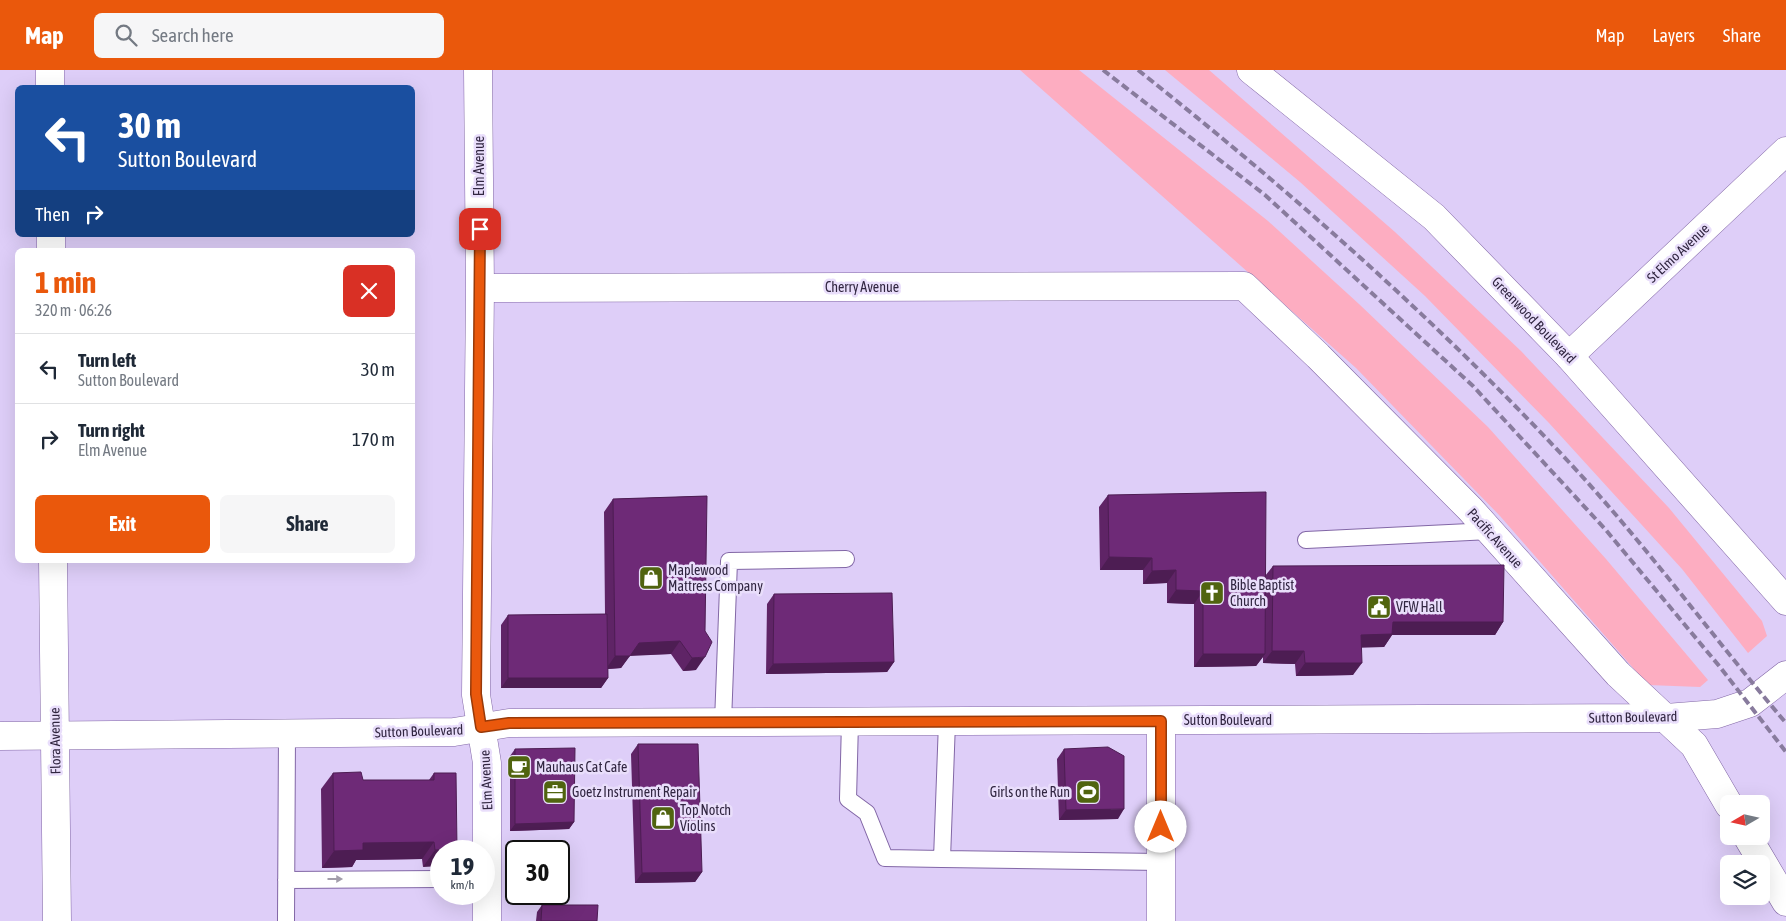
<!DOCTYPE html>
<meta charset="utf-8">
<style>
body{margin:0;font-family:"Asap Condensed",sans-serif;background:#f6f6f7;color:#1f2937;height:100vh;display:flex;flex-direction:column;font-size:19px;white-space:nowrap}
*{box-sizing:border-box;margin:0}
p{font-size:16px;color:#747a83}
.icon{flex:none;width:28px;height:28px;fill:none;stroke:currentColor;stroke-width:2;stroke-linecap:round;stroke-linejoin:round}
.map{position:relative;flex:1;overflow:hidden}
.drawer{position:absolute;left:15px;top:178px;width:400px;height:315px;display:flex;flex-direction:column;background:#fff;border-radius:8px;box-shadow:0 5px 20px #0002}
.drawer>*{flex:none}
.guide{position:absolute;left:15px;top:15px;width:400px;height:152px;border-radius:8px;box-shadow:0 5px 20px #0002;background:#1a4fa0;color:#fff;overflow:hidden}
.needle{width:32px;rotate:261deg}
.fabs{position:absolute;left:1720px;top:725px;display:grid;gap:10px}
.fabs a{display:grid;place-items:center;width:50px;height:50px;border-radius:8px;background:#fff;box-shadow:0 5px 20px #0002;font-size:25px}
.speed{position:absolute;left:430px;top:770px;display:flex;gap:10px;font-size:25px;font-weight:700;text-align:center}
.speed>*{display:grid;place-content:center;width:65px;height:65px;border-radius:50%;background:#fff;box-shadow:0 5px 20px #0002;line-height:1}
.speed small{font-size:12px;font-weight:400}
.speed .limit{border:2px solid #111;border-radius:8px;background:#fff;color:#111}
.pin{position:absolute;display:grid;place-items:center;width:42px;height:42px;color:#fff;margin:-21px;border-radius:10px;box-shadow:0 2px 8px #0006}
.me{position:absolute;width:55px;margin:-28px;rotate:0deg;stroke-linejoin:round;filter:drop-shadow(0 0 4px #0008)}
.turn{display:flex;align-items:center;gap:18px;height:105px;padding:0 20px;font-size:22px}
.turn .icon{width:65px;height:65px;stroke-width:2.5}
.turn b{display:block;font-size:35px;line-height:42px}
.then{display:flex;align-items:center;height:48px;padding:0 20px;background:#0003;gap:10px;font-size:19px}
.round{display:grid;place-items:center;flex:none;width:52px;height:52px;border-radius:8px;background:#f6f6f7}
.head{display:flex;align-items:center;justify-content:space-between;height:85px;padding:0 20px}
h1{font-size:30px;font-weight:700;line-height:38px;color:#ea580c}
.action{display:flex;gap:10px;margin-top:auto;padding:10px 20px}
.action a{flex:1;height:58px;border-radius:8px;background:#ea580c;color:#fff;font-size:20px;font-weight:700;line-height:58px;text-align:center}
.action a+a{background:#f6f6f7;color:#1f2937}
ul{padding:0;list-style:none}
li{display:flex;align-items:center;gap:15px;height:70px;padding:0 20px;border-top:1px solid #e0e1e3}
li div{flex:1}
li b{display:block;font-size:19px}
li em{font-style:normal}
header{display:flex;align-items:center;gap:30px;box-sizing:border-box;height:70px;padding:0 25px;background:#ea580c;color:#fff}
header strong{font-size:24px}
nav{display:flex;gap:28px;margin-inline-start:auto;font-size:18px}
.search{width:350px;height:45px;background:#f6f6f7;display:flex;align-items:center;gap:12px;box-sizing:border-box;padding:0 18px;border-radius:8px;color:#747a83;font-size:19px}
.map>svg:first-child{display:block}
.green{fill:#fdadc1}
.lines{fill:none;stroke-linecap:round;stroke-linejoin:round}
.service-casing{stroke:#8267a6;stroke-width:18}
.minor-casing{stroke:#8267a6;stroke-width:29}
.tertiary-casing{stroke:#8267a6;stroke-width:29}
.service{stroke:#fff;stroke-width:16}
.minor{stroke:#fff;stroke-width:28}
.tertiary{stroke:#fff;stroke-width:28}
.rail{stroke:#887b9d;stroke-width:4;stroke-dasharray:8 4;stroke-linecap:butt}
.wall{fill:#5f2466}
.shaded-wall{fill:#4d1d53}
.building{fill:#6e2a77;stroke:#4d1d53}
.oneway{fill:#a29daa}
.route-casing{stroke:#983908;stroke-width:12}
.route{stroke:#ea580c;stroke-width:9}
.labels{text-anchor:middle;stroke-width:5;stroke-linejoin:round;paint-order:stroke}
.street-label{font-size:14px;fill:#312641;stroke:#e9defb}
.poi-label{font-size:14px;fill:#312641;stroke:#e9defb;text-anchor:start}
</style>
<header>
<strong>Map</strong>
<div class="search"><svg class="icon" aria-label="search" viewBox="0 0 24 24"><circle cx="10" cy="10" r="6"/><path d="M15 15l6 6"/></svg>Search here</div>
<nav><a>Map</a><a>Layers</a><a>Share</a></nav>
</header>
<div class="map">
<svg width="1786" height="851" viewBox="0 0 1786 851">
<rect width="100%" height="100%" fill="#decef8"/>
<!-- green -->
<path class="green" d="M1020,0H1079L1268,151L1359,234L1488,357L1606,489L1708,610L1700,617L1648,615L1500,446L1356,298Z
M1165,0H1209L1395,162L1521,281L1669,438L1762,551L1767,566L1748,583L1682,499L1549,353L1425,226L1300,112Z"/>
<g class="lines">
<defs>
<path id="service" d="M1306,470L1490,461
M723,652L729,491L846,489
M850,652L848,729L867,743L885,788L942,789L947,652
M942,789L1161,792
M286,810L441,809
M286,851L287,664"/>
<path id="minor" d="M50,0V18
M478,0L480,218L476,625L487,693V851
M51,165V180
M480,218L1244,216L1318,286L1470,439L1618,604L1694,675L1729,735
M1569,286L1786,81
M53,490L57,851
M1747,766L1786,832
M1161,851V651"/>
<path id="tertiary" d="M1251,0L1434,147L1569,286L1786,531
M0,666L454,662L509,653L1666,648L1717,644L1750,633L1786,605"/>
</defs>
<!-- service casing -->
<use href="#service" class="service-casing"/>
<!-- minor casing -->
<use href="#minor" class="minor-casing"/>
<!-- tertiary casing -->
<use href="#tertiary" class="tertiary-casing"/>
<!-- service -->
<use href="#service" class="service"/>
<!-- minor -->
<use href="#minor" class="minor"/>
<!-- tertiary -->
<use href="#tertiary" class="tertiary"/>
<!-- rail -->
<path class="rail" d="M1103,0L1265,125L1473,316L1605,459L1720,597L1786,682
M1138,0C1294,124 1443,256 1579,403C1652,483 1716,571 1786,653"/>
</g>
<!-- wall -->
<path class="wall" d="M1108,425L1265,506L1273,496L1503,552L1495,565H1392L1384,577H1361L1353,605L1296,606L1295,594L1263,593V587L1256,596L1194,597V534L1167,533V513L1143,514V500H1100L1099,437Z
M707,426L696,600L683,601L671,584L630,585L621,598L608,599V608L601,618H501V555L508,545L605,544L604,442L613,429Z
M774,524L894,592L887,602L766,604L767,534Z
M638,674L702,802L695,812L635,813L631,684Z
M515,679L574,752L569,759L510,761V686Z
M1064,679L1118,749L1059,750L1057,689Z
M333,703L363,710H429L434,703L457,779L423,797L422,789L356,790L352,797L322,798L321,719Z
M542,835L597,851H536L537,842Z"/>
<!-- shaded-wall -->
<path class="shaded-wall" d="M1109,487L1152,488L1143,500H1100Z
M1176,500L1167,513L1143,514L1152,501Z
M1176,520L1203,521L1194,534L1167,533Z
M1393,552H1503L1495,565H1392L1384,577L1352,578L1361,565Z
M680,571L671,584L630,586L639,573Z
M1272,581H1304L1295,594L1263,593Z
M1203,584H1265L1256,596L1194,597Z
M615,586H630L621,598L606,599Z
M705,587L696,600L683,601L692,588Z
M894,592L887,602L766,604L773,594Z
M1305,593H1362L1353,605L1296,606Z
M508,608H608L601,618H501Z
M1124,739L1118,749L1059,750L1066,740Z
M574,752L569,759L510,761L515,754Z
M434,772L422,789L356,790L352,797L322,798L334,781L363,773Z
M457,779L455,781H441V796L423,797L435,780Z
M702,802L695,812L635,813L642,803Z"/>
<!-- building -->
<path class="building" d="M1266,422L1265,584H1203V521L1176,520V500L1152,501V488L1109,487L1108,425Z
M707,426L705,561L712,572L705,587L692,588L680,571L639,573L630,586H615L613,429Z
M1504,495L1503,552H1393L1392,564L1361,565L1362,593H1305L1304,581H1272L1273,496Z
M892,523L894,592L773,594L774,524Z
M607,544L608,608H508V545Z
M638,674H698L702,802L642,803Z
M1108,677L1124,686V739L1066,740L1064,679Z
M575,678L574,752L515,754V679Z
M361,702L363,710H434V703H456L457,779L435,780L434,772L363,773V780L334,781L333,703Z
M542,835H598L597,851H541Z"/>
<!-- one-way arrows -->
<defs><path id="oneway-solid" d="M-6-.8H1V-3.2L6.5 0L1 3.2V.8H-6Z" transform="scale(1.25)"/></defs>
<use class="oneway" href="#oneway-solid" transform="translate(335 809)"/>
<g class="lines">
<defs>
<path id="route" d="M480,159L476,624L481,657L509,653L1161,651V757"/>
</defs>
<!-- route casing -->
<use href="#route" class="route-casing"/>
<!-- route -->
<use href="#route" class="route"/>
</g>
<!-- icons -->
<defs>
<symbol id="shop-square" viewBox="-11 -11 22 22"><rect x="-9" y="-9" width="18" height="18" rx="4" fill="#50640f" stroke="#e9defb"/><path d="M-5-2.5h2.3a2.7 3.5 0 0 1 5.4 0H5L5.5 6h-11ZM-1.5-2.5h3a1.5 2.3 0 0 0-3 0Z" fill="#fff"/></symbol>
<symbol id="church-square" viewBox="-11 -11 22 22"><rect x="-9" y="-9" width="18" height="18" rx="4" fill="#50640f" stroke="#e9defb"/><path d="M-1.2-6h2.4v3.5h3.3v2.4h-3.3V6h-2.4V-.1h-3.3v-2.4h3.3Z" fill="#fff"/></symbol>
<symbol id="civic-square" viewBox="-11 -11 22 22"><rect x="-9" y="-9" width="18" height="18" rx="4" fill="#50640f" stroke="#e9defb"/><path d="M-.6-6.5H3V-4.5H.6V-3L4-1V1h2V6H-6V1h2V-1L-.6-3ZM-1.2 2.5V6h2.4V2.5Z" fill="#fff"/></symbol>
<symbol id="cafe-square" viewBox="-11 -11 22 22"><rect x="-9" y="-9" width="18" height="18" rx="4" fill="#50640f" stroke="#e9defb"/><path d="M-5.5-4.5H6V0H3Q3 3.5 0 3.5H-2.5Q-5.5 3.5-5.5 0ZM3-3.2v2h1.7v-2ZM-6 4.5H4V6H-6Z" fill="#fff"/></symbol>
<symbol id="office-square" viewBox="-11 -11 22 22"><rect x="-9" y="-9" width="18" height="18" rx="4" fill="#50640f" stroke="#e9defb"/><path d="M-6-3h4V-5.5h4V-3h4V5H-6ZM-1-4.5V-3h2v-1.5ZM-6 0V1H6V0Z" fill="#fff"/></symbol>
<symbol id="stadium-square" viewBox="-11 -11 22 22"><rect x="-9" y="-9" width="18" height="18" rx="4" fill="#50640f" stroke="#e9defb"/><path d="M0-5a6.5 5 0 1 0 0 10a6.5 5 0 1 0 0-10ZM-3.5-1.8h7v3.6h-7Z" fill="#fff"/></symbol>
</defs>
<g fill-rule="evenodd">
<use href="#shop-square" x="637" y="494" width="28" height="28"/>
<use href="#church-square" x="1198" y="509" width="28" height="28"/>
<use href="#civic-square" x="1365" y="523" width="28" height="28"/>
<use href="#cafe-square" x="505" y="683" width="28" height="28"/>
<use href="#office-square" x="541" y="708" width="28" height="28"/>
<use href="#stadium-square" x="1074" y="708" width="28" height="28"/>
<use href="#shop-square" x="649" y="734" width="28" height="28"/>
</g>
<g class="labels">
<!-- street labels -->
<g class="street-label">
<text transform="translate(479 96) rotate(-90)" y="5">Elm Avenue</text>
<text transform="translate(1678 183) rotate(-43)" y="5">St Elmo Avenue</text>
<text x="862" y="222">Cherry Avenue</text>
<text transform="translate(1534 250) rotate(46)" y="5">Greenwood Boulevard</text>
<text transform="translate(1495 468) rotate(48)" y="5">Pacific Avenue</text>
<text transform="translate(1633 647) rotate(-1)" y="5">Sutton Boulevard</text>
<text x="1228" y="655">Sutton Boulevard</text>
<text transform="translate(419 661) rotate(-2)" y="5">Sutton Boulevard</text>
<text transform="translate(55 671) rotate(-91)" y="5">Flora Avenue</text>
<text transform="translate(486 710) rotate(-93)" y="5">Elm Avenue</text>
</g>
<!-- poi labels -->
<g class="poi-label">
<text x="668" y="505">Maplewood<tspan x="668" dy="16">Mattress Company</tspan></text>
<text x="1230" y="520">Bible Baptist<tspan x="1230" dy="16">Church</tspan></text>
<text x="1396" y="542">VFW Hall</text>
<text x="536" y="702">Mauhaus Cat Cafe</text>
<text x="572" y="727">Goetz Instrument Repair</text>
<text x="1070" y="727" text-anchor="end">Girls on the Run</text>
<text x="680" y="745">Top Notch<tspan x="680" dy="16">Violins</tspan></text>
</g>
</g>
</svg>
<div class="fabs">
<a><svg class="needle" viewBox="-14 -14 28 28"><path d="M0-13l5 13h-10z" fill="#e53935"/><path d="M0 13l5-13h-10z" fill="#747a83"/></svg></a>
<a><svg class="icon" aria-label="layers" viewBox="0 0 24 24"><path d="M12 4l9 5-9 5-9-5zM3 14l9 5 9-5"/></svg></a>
</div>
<div class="speed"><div>19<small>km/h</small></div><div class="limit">30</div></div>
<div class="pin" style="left:480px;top:159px;background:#d93025"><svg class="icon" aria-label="arrive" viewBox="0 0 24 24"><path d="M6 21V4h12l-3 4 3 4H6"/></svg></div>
<svg class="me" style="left:1161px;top:757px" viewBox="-20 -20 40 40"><circle r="19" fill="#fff"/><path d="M0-13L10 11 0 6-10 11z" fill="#ea580c"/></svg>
<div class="guide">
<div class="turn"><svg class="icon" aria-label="left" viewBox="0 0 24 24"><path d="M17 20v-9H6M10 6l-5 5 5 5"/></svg><div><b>30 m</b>Sutton Boulevard</div></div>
<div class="then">Then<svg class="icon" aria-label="right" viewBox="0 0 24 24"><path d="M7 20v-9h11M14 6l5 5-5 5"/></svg></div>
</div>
<section class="drawer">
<div class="head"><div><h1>1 min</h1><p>320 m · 06:26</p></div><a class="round" style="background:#d93025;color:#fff"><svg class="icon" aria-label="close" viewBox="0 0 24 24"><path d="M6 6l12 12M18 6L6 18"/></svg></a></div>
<ul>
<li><svg class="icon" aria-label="left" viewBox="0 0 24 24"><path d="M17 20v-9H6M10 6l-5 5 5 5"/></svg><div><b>Turn left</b><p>Sutton Boulevard</p></div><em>30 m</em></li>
<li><svg class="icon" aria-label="right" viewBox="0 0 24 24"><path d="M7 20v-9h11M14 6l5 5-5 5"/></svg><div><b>Turn right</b><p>Elm Avenue</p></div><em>170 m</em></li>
</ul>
<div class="action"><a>Exit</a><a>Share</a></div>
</section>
</div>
